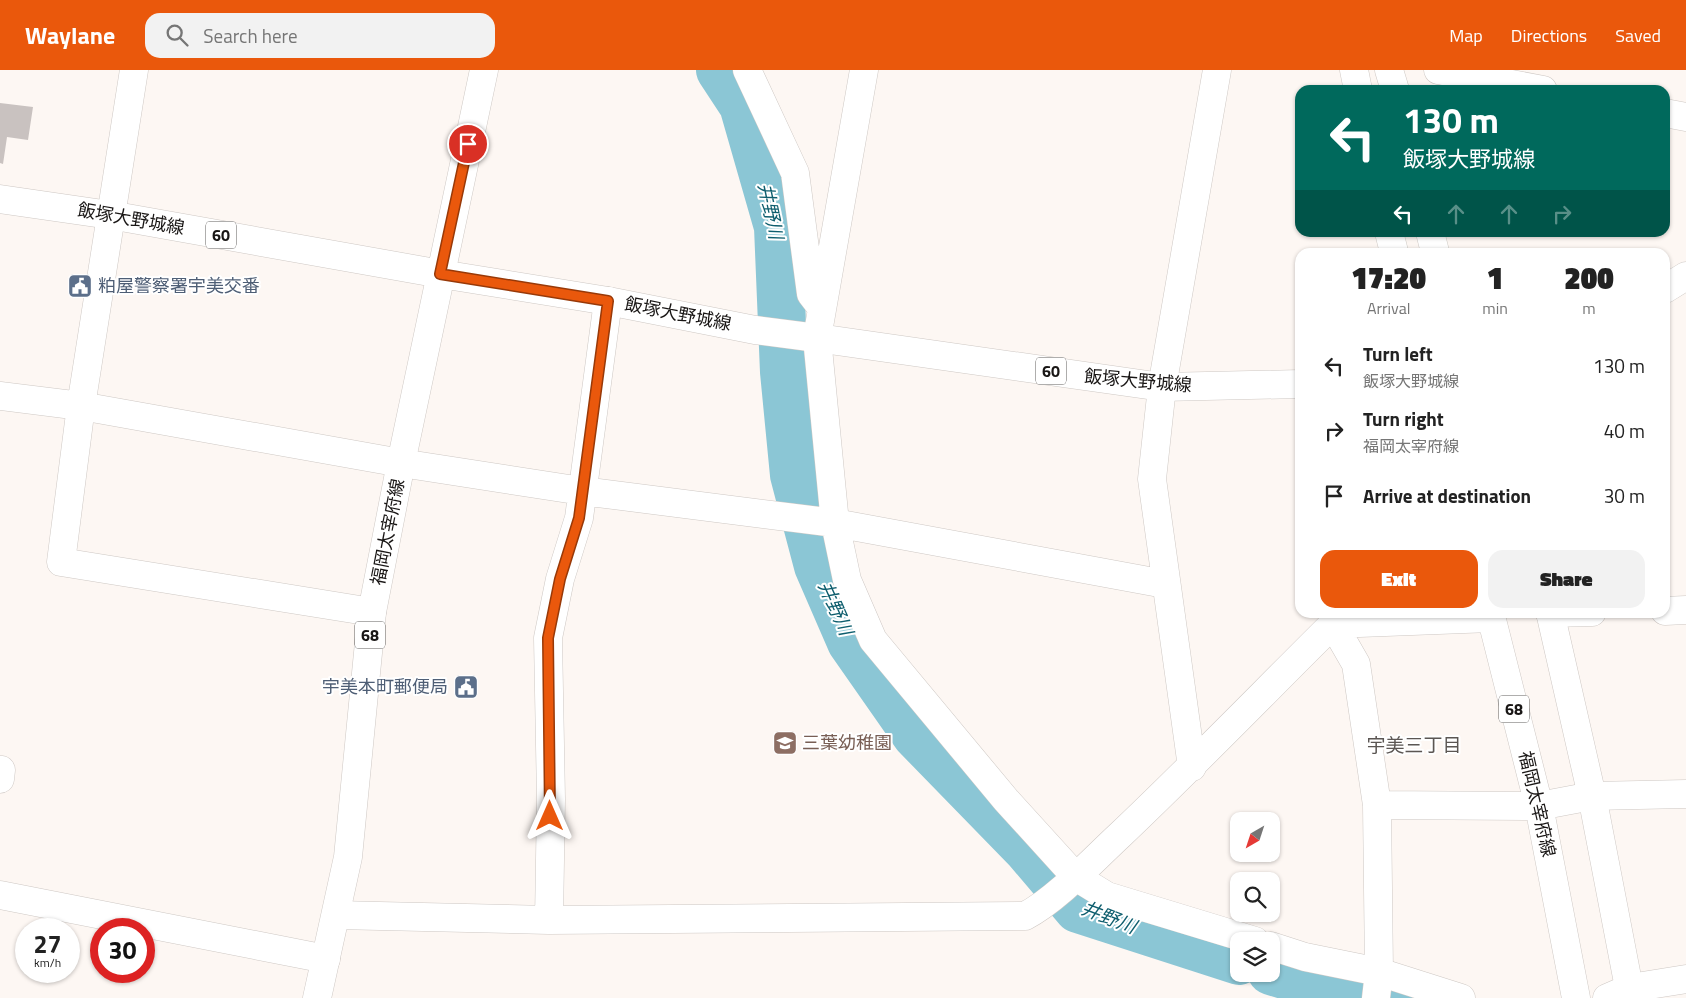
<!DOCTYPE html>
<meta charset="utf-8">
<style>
body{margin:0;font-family:"Titillium Web","Noto Sans JP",sans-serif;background:#f2f2f2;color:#222;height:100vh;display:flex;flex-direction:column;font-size:19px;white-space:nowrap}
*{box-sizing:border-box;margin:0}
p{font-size:16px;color:#767676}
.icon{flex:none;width:28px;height:28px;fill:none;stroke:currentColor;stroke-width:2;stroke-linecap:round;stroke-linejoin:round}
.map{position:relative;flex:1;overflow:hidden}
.side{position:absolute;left:1295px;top:178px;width:375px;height:370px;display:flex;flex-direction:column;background:#fff;border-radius:15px;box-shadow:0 1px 4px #0004}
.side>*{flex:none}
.hud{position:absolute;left:1295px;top:15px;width:375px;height:152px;border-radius:15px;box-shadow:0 1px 4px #0004;background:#00695c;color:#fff;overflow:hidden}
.needle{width:32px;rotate:219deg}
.controls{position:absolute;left:1230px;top:742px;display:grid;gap:10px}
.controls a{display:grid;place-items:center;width:50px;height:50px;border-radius:10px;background:#fff;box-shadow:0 1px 4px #0004;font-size:25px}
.speed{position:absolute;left:15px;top:848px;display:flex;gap:10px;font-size:25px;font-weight:700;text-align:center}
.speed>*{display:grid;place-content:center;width:65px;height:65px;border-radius:50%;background:#fff;box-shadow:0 1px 4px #0004;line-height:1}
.speed small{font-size:12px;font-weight:400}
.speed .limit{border:8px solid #d22;background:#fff;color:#111}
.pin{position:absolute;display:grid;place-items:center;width:42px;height:42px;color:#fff;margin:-21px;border:2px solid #fff;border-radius:50%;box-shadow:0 1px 5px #0007}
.me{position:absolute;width:55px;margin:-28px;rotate:0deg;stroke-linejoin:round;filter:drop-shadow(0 0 4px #0008)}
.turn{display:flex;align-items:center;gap:18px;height:105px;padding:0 25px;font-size:22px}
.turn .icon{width:65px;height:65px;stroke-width:2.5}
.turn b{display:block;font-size:35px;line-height:42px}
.lanes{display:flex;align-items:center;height:48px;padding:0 25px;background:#0003;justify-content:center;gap:25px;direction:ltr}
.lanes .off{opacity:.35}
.eta{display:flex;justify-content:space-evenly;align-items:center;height:85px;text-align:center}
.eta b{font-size:30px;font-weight:800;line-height:35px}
.button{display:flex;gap:10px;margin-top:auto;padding:10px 25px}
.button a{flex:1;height:58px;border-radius:15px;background:#ea580c;color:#fff;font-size:20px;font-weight:800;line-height:58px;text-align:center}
.button a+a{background:#f2f2f2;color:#222}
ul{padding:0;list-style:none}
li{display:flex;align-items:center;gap:15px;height:65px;padding:0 25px}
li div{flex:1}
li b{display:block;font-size:19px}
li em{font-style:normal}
header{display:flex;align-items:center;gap:30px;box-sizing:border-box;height:70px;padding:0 25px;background:#ea580c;color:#fff}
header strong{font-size:24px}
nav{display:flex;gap:28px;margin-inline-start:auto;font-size:18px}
.search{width:350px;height:45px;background:#f2f2f2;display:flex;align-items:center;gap:12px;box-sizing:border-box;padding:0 18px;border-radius:15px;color:#767676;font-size:19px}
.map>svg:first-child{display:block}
.water{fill:#8bc6d5}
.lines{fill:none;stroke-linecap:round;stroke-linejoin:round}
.river{stroke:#8bc6d5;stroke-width:48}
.building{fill:#c9c2c0}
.minor-casing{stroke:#cec8c4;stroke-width:29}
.major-casing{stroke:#cec8c4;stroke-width:29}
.minor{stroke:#fff;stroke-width:28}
.major{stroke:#fff;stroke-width:28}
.route-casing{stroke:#983908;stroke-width:12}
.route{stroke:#ea580c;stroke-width:9}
.labels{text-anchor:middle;stroke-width:4;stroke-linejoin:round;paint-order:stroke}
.shield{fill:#fff;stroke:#5e5c5b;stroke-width:1}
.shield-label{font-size:16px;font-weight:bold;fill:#191615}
.street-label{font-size:18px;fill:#191615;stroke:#fff}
.service-label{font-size:18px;fill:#4e5e75;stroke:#fff;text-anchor:start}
.education-label{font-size:18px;fill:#785e54;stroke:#fff;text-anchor:start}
.water-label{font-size:19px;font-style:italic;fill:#0e5e6e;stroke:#fff}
.neighbourhood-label{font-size:19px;fill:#5b5653;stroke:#fff}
</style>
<header>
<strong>Waylane</strong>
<div class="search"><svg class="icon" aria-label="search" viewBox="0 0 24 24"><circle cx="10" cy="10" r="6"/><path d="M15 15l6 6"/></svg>Search here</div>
<nav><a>Map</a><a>Directions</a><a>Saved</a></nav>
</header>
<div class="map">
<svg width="1686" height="928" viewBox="0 0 1686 928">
<rect width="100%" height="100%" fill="#fdf7f3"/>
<!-- water -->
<path class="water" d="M1346,906L1429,928H1350Z"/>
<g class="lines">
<!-- river -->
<path class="river" d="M720,0L743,35L778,157L784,302L794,405L818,496L851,572L916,665L1027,779L1078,839L1239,891
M1271,901L1360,928"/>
</g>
<!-- building -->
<path class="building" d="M0,33L33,37L28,70L7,67L3,94L0,93Z"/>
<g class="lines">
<defs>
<path id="minor" d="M134,0L81,336L61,492L372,542
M747,0L795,103L811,224L821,237
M864,0L817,268L835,453L847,510L873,570L1006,730L1076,807L1107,826L1255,871
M1438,0L1543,20
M1665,43L1686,47
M0,326L81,336L401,393L582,421L835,453L1165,514
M1665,541L1686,540
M1550,543L1592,542
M1192,697L1152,409L1162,317L1217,0
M0,709L1,700
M1377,735L1539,736L1592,726L1686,724
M0,825L326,889
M336,845L549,850L1025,846C1056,830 1094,789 1120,765C1197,692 1270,616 1345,542
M549,850L551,729L548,568L560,509L579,448L608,231
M1271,876L1305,887L1379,902L1461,928
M1376,928L1379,902L1377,735L1356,594L1333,554L1491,548
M1607,928L1630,918L1686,909"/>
<path id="major" d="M1354,0L1358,20
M1389,0L1395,20
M0,129L110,145L441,204L608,231L755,260L817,268L1162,317L1300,314
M1389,162L1394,182
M1430,162L1435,182
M1665,219L1686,206
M1490,542L1539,736L1576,928
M1550,542L1592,726L1631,928
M317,928L348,787L372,542L401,393L484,0"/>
</defs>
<!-- minor casing -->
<use href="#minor" class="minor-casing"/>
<!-- major casing -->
<use href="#major" class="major-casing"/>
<!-- minor -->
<use href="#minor" class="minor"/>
<!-- major -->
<use href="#major" class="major"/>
</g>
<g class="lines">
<defs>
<path id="route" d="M468,74L440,204L608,231L579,448L560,509L548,568L550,746"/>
</defs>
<!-- route casing -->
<use href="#route" class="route-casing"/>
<!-- route -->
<use href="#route" class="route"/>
</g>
<!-- icons -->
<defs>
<symbol id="civic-square" viewBox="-11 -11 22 22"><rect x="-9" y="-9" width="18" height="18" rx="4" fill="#5c6f8a" stroke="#fff"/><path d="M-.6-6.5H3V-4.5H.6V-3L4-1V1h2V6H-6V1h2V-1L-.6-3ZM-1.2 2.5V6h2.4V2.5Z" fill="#fff"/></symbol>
<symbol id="school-square" viewBox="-11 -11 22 22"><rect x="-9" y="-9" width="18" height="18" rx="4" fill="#8d6e63" stroke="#fff"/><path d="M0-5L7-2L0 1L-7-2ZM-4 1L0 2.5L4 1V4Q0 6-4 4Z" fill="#fff"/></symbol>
</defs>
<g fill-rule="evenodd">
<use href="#civic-square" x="66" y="202" width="28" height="28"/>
<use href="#civic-square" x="452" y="603" width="28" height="28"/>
<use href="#school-square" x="771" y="659" width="28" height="28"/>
</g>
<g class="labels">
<!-- shield labels -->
<g class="shield">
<rect x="206" y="151.5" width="30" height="27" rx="4"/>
<rect x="1036" y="287.5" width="30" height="27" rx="4"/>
<rect x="355" y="551.5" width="30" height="27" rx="4"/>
<rect x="1499" y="625.5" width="30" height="27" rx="4"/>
</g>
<g class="shield-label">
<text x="221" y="171">60</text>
<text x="1051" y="307">60</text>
<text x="370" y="571">68</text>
<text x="1514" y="645">68</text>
</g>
<!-- street labels -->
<g class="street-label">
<text transform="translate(131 149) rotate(10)" y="6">飯塚大野城線</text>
<text transform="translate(678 244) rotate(11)" y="6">飯塚大野城線</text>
<text transform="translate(1138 311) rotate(5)" y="6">飯塚大野城線</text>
<text transform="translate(388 462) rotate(-79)" y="6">福岡太宰府線</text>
<text transform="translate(1537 734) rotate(77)" y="6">福岡太宰府線</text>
</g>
<!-- service labels -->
<g class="service-label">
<text x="98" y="222">粕屋警察署宇美交番</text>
<text x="448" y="623" text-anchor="end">宇美本町郵便局</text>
</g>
<!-- education labels -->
<g class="education-label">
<text x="802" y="679">三葉幼稚園</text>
</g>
<!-- water labels -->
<g class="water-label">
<text transform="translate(771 141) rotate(78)" y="7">井野川</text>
<text transform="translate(836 538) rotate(66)" y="7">井野川</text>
<text transform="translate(1109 847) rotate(21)" y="7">井野川</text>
</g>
<!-- neighbourhood labels -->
<g class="neighbourhood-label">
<text x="1414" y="682">宇美三丁目</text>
</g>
</g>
</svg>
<div class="controls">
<a><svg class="needle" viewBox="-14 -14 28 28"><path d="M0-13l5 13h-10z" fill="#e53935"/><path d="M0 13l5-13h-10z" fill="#767676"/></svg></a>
<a><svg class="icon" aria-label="search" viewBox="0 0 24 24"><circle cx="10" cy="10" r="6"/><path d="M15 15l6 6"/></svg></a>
<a><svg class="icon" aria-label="layers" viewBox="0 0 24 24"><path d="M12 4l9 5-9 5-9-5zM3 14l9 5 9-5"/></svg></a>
</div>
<div class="speed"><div>27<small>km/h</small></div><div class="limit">30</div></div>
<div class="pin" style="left:468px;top:74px;background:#d93025"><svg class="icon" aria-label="arrive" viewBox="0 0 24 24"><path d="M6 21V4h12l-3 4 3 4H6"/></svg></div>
<svg class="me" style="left:550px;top:746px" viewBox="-20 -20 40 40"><path d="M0-17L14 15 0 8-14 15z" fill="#ea580c" stroke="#fff" stroke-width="4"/></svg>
<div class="hud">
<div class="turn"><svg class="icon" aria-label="left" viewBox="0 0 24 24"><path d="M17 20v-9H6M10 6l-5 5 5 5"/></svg><div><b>130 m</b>飯塚大野城線</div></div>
<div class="lanes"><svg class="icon" aria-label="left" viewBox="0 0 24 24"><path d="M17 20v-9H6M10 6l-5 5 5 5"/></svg><svg class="icon off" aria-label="ahead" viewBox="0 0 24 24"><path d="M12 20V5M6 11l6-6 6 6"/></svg><svg class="icon off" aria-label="ahead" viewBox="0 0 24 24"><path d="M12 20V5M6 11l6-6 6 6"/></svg><svg class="icon off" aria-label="right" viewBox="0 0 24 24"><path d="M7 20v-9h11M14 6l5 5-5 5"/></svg></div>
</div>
<section class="side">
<div class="eta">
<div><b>17:20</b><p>Arrival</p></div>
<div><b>1</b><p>min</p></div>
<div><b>200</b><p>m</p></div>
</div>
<ul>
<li><svg class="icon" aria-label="left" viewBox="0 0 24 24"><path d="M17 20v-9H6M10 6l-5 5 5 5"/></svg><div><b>Turn left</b><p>飯塚大野城線</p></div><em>130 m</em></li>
<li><svg class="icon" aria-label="right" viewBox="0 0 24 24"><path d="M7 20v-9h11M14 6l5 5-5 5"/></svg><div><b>Turn right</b><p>福岡太宰府線</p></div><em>40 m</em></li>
<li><svg class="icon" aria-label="arrive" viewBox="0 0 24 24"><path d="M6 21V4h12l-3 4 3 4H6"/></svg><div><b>Arrive at destination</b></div><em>30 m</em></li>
</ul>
<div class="button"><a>Exit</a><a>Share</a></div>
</section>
</div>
